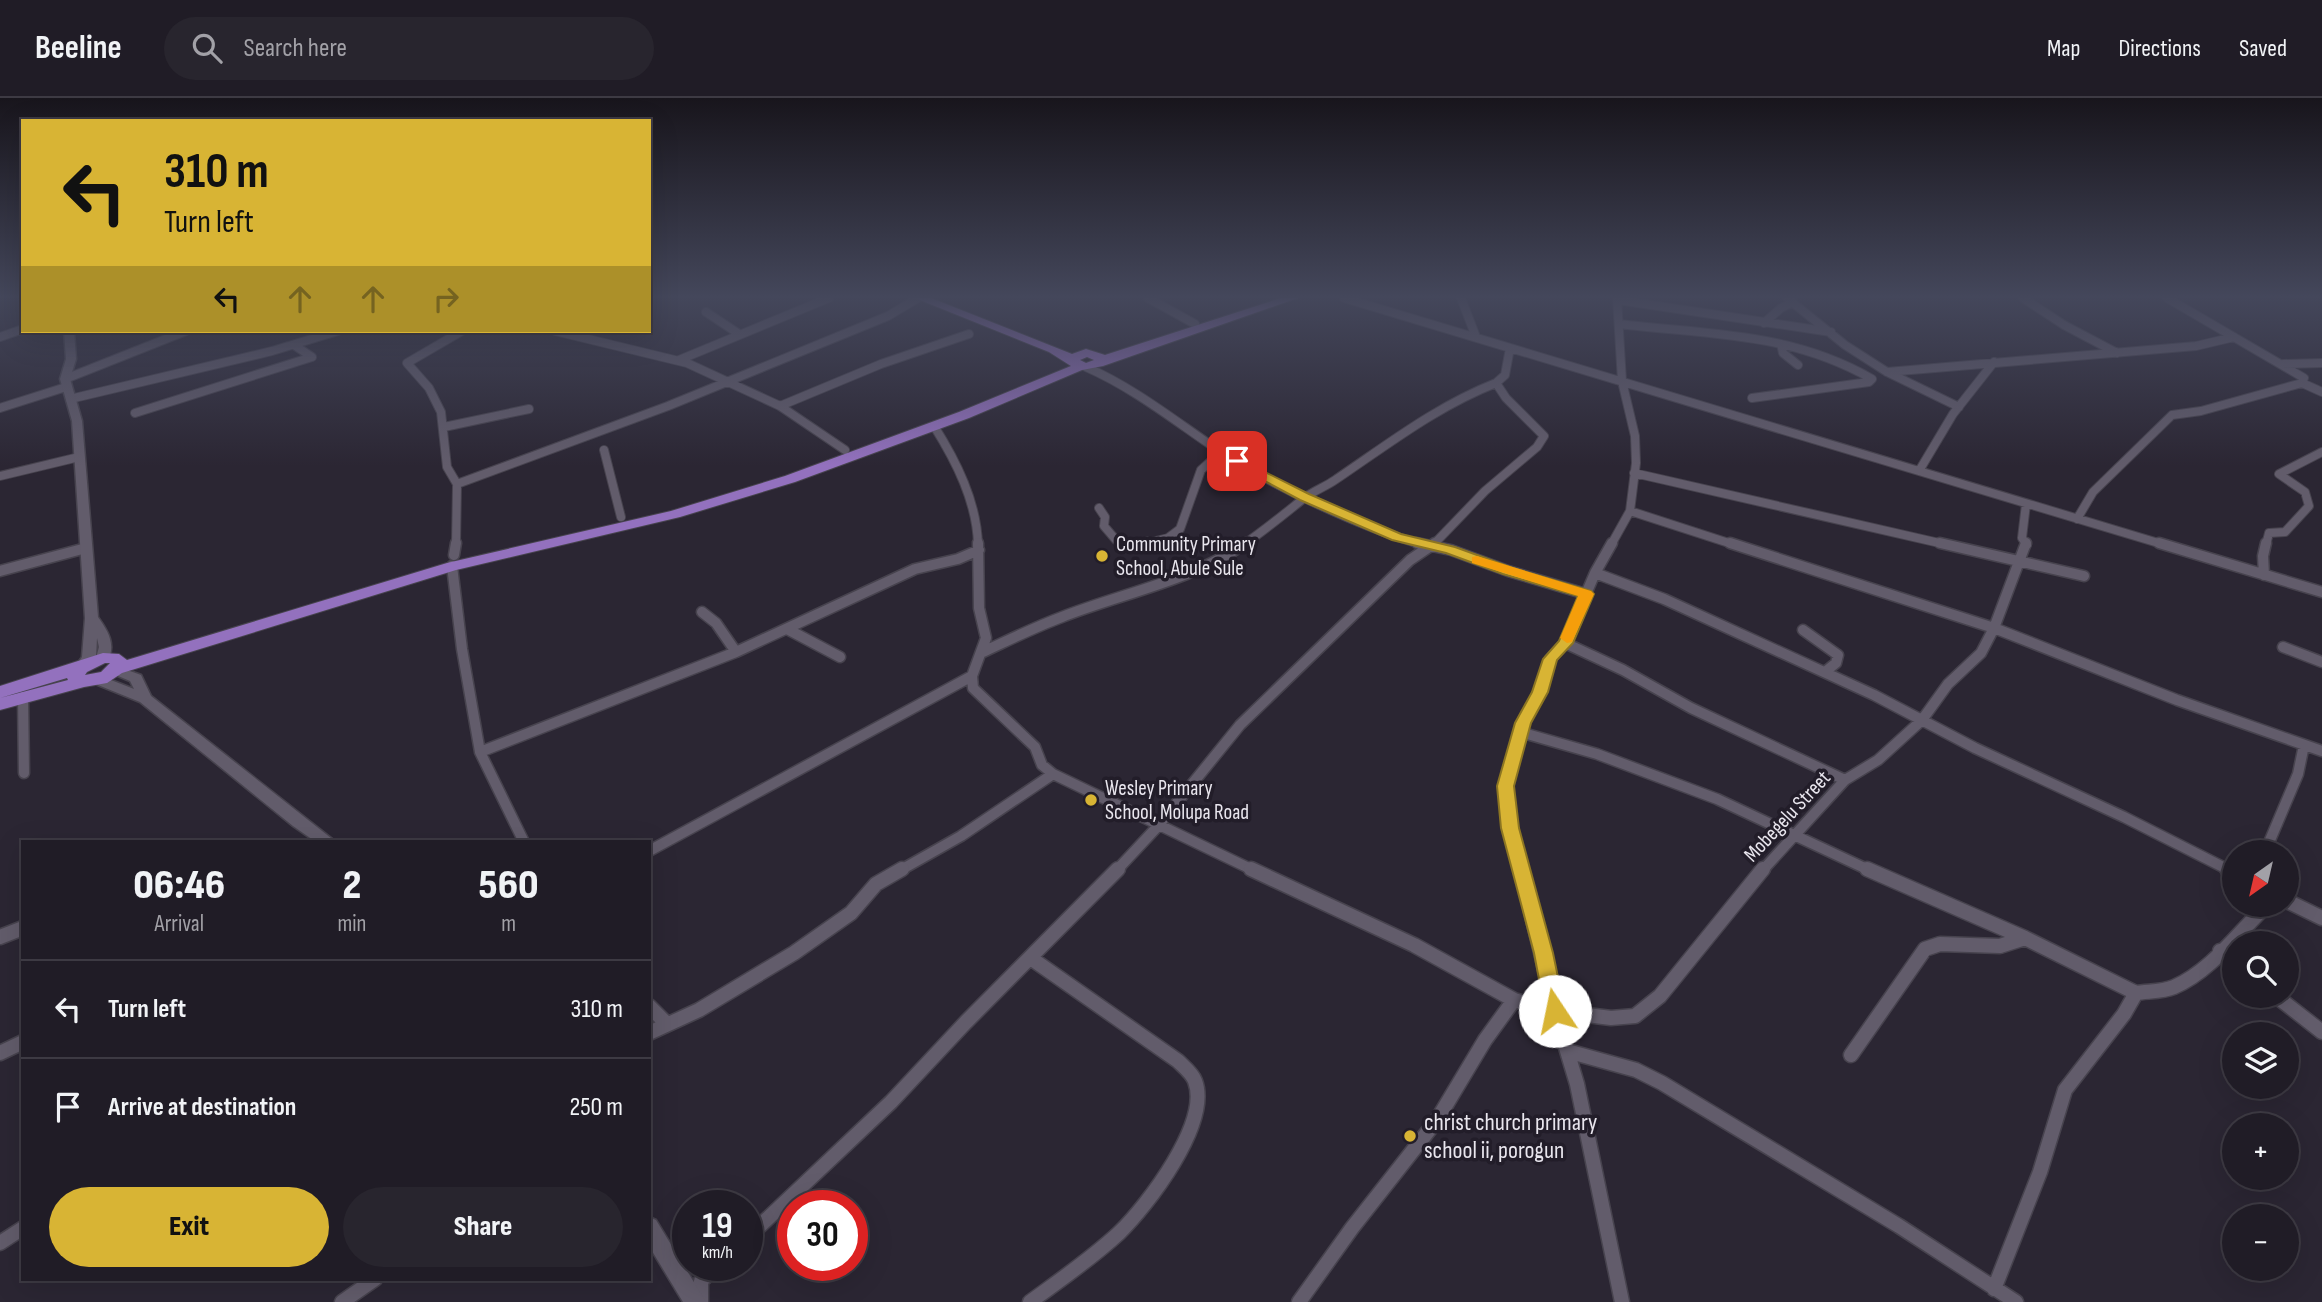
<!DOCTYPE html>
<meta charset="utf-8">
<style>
body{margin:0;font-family:"Sofia Sans Condensed",sans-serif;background:#28252e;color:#f1f3f6;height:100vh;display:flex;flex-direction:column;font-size:26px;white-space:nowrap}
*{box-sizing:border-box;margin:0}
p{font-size:23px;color:#a2a1a7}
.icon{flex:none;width:38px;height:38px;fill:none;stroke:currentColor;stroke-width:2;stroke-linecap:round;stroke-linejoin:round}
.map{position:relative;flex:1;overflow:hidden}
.panel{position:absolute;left:21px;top:742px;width:630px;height:441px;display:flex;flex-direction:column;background:#201c26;border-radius:0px;box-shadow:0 7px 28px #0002,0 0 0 2px #3d3a43}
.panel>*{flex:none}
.guide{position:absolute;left:21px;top:21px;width:630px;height:214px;border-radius:0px;box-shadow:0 7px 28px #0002,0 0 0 2px #3d3a43;background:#d8b434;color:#111;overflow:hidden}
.needle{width:46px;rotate:214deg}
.tools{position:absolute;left:2222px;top:742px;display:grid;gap:14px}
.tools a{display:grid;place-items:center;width:77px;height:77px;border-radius:50%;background:#201c26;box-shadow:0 7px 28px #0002,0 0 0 2px #3d3a43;font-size:35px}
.speed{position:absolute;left:672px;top:1092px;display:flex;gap:14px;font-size:35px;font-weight:700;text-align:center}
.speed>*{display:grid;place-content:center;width:91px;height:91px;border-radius:50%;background:#201c26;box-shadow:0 7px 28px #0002,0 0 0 2px #3d3a43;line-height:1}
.speed small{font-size:18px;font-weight:400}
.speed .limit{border:10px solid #d22;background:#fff;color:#111}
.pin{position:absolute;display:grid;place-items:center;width:60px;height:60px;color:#fff;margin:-30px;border-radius:14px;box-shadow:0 4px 10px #0006}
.me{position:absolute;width:77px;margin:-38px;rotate:349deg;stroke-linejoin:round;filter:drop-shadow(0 0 5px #0008)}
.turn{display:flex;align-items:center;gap:24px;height:147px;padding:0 28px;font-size:32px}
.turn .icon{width:91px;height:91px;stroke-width:2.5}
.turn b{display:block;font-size:49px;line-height:60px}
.lanes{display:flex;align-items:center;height:66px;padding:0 28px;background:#0003;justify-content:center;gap:35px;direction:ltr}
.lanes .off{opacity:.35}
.eta{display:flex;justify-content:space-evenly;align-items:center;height:119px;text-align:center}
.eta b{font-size:42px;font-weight:800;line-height:49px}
.button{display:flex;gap:14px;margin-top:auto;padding:14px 28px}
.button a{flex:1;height:80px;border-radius:42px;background:#d8b434;color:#111;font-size:28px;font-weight:800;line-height:80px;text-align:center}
.button a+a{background:#28252e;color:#f1f3f6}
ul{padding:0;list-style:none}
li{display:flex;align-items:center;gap:21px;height:98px;padding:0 28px;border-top:2px solid #3d3a43}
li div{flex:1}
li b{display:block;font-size:26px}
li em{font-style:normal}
header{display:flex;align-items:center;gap:42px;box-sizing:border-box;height:98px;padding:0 35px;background:#201c26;border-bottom:2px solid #3d3a43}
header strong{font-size:33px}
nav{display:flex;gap:38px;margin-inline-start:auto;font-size:24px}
.search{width:490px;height:63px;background:#28252e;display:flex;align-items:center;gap:18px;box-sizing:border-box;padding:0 24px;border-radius:38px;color:#a2a1a7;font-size:26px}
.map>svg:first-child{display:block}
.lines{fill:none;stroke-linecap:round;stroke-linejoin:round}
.minor-far2-casing{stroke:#47434e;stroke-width:10}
.minor-far1-casing{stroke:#47434e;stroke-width:13}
.minor-casing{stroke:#47434e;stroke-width:17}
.tertiary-casing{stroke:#47434e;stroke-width:3}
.primary-casing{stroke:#47434e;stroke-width:2}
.minor-far2{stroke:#625c6b;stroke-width:8}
.minor-far1{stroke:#625c6b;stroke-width:10}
.minor{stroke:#625c6b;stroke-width:14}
.tertiary{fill:#625c6b;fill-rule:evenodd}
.primary{fill:#9371be;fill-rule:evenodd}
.route{fill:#d8b434;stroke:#8c7522;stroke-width:2}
.slow{fill:#f59e0b}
.poi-dot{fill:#d8b434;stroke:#221d29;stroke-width:2.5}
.labels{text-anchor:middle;stroke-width:7;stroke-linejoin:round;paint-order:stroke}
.poi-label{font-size:21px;fill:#e9e6ee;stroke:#221d29;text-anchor:start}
.street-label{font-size:21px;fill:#e9e6ee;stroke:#221d29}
.near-poi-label{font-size:24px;fill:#e9e6ee;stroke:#221d29;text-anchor:start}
</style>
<header>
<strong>Beeline</strong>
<div class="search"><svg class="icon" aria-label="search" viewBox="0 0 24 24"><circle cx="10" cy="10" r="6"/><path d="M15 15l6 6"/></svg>Search here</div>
<nav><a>Map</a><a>Directions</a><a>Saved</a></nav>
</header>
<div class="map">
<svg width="2322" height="1204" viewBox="0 0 2322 1204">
<rect width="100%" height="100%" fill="#2b2633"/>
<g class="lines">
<defs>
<path id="minor-far2" d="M1148,200L1195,226
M1344,200L2165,447
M1461,200L1476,239
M1787,200L1845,247L1887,274L1959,309
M2023,200L2064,227L2117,255
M2167,200L2304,280L2302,285L2322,294
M1618,202L1831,234
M706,214L739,236
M1764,225L1781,210L1793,204
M1619,226C1710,237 1790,234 1872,281L1869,284L1752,300
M555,233L687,265L780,308L845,352
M0,239L23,231
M1781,246L1783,255L1798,267
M679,262L829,200
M2283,266L2322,265
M1086,269C1134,290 1175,323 1218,352C1273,388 1360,429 1423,447
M1887,274L2196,248L2234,239
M65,281L186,233
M70,301L272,253L338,233
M780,308L881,266L969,236
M0,310L66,289
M135,315L312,259L294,247
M934,328C956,363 977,404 978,447
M444,329L529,311
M604,352L621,419
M1919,373L1953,316L1994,264
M1634,375L1948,447
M0,378L79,359
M457,386L668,308L888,218L918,200
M2026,406L2022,440L2027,447
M1099,410L1105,419L1104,428L1116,442L1131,447
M1630,413L1735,447
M2077,421L2093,394L2172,317L2201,313L2302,285
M456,447L457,386L447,369L441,314L429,290L407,265L462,233
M1140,447L1168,440L1180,431L1201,372L1221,354
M1243,447C1265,432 1283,417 1303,401C1313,393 1325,389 1335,382C1387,347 1437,308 1496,285
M1433,447L1485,393L1537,349L1544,338L1506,300L1496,285L1505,277L1510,250
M1611,447L1630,413L1636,365L1635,338L1622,283L1617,200
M2266,447L2269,435L2285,434L2309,408L2305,394L2279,376L2322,354"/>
<path id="minor-far1" d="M978,445L979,510L986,540L972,578L973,590L1035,649L1042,667L1053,676L1255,773
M1126,445L1135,448L1147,445
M1417,445L1451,452L1508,473L1586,496
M1730,445L1994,530L2177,602L2322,653
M1940,445L2084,478
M2159,445L2322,494
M454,457L456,445
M452,468L462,551L480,654L524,744
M0,473L86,450
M1595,475L1664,501L1874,597L1975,650L2124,719L2231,773
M2264,477L2263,458L2266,445
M702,514L716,525L736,554
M789,532L840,559
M1803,532L1838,557L1836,565L1825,574
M1565,545L1623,572L1691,610L1845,682
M2283,549L2322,564
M983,554C1009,542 1035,529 1062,519C1123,495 1191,483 1246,445
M23,599L24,675
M1520,634L1597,656L1717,701L1871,773
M480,654L736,554L915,471L958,461L979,452
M649,753L972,578
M2265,754L2298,676L2304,647
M899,773L961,738L1053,676
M1116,773L1158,728L1240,627L1410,462L1435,445
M1521,773L1510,730L1506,688L1523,625L1540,594L1550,561L1565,545L1595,475L1612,445
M1762,773L1845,682L1878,662L1922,622L1948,586L1981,555L1994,530L2026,445"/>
<path id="minor" d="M1251,771L1414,847L1514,902L1555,913L1611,920L1635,918L1660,898L1763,771
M1521,771L1555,913L1577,986L1622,1204
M1867,771L2025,840L2136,895
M2227,771L2235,775
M2287,803L2322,820
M0,839L23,830
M2220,853L2235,865
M2276,898L2322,934
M649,908L666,925
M649,935L699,912L794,855L851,815L876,786L902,771
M1567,953L1636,972L1662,985L1899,1128L2016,1204
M0,955L23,944
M1851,957L1925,851L1940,846L2000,848L2025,840
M747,1140L891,1004L966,924L1118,771
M0,1145L23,1130
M1994,1191L2040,1074L2065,992L2124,916L2136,895C2148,893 2162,894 2174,889C2211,873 2238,835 2267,807
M342,1204L375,1181
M701,1204V1183L718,1167
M1030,1204C1060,1182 1091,1161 1119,1135C1147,1108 1211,1025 1195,983C1192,975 1184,969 1178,963L1032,861
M1299,1204L1352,1130L1437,1022L1485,942L1514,902"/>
<path id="tertiary" d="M64,233H74L76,261L70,281L82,323L98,519C108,533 116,546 108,563H98L96,560L99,549L97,540L96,559L89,569L84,570L77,566L82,559L85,520L72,323L60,281L66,261Z
M116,568L141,577L151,598L336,744H316L293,728L140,604L93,585L91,582L93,579L98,577L134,591L130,583L111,575L109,572L111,569Z
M649,1119L656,1122L706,1204H683L649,1148Z"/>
<path id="primary" d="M915,200H931L1072,256L1086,251L1105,257L1281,200H1298L1103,268L1082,272L969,320L795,384L680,419L456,472L122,575L107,585L84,589L0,612V600L68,582L67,580L0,600V588L103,555L119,556L127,562L447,465L671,413L785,378L959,314L1071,268L1049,254ZM1087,259L1094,262L1086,265L1080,262ZM105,565H110L101,574L85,577L87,574Z"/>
</defs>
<!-- minor-far2 casing -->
<use href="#minor-far2" class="minor-far2-casing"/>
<!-- minor-far1 casing -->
<use href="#minor-far1" class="minor-far1-casing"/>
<!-- minor casing -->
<use href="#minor" class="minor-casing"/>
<!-- tertiary casing -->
<use href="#tertiary" class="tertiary-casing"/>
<!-- primary casing -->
<use href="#primary" class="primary-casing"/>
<!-- minor-far2 -->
<use href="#minor-far2" class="minor-far2"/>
<!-- minor-far1 -->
<use href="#minor-far1" class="minor-far1"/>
<!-- minor -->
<use href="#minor" class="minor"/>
<!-- tertiary -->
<use href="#tertiary" class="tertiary"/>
<!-- primary -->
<use href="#primary" class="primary"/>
</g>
<!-- sky -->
<linearGradient id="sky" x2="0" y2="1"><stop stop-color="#18151c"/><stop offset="0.54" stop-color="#44475b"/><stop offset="1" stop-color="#44475b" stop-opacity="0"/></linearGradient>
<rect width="2322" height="368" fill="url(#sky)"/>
<!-- route -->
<path class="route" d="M1237,360L1309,396L1401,436L1455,449L1513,470L1591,493L1594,496L1573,545L1557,562L1548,594L1531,625L1514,688L1519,730L1553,855L1565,913L1562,919L1555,922L1548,919L1545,913L1534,855L1501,730L1497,688L1515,625L1532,594L1543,561L1559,543L1578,498L1503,476L1446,455L1392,442L1300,402L1233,366L1231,363Z"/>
<!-- slow -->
<path class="slow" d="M1477,458L1591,493L1594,496L1572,544L1567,545L1560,540L1578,498L1472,465V459Z"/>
<!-- markers -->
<g class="poi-dot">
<circle cx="1102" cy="458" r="7"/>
<circle cx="1091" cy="702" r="7"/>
<circle cx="1410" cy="1038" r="7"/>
</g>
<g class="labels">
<!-- poi labels -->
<g class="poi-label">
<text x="1116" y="453">Community Primary<tspan x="1116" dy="24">School, Abule Sule</tspan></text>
<text x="1105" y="697">Wesley Primary<tspan x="1105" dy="24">School, Molupa Road</tspan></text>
</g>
<!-- street labels -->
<g class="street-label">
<text transform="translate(1787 718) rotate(-47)" y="7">Mobegelu Street</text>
</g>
<!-- near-poi labels -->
<g class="near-poi-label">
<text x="1424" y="1032">christ church primary<tspan x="1424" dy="28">school ii, porogun</tspan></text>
</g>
</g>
</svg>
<div class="tools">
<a><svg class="needle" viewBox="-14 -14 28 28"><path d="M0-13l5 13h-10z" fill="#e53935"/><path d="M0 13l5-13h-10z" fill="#a2a1a7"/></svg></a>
<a><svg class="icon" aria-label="search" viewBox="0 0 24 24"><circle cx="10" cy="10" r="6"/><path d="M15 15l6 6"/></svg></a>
<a><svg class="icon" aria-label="layers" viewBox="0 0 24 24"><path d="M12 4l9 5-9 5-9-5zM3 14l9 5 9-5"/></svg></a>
<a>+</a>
<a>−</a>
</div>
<div class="speed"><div>19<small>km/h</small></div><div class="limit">30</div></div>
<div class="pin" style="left:1237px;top:363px;background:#d93025"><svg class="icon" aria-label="arrive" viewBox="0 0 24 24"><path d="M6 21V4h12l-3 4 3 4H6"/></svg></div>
<svg class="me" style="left:1555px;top:913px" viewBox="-20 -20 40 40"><circle r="19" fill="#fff"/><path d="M0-13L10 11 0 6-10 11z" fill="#d8b434"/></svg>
<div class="guide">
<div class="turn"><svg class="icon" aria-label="left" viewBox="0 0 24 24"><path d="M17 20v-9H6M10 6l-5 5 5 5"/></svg><div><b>310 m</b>Turn left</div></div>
<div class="lanes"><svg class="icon" aria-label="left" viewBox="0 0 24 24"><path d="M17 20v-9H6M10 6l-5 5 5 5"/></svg><svg class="icon off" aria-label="ahead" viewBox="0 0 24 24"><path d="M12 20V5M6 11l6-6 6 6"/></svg><svg class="icon off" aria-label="ahead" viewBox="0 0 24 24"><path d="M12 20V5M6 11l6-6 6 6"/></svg><svg class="icon off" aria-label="right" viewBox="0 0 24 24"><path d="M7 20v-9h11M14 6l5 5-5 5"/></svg></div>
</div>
<section class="panel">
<div class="eta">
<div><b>06:46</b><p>Arrival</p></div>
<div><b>2</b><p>min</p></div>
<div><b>560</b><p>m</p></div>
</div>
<ul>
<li><svg class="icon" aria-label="left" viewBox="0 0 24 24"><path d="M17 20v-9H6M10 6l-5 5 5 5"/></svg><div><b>Turn left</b></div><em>310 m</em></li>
<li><svg class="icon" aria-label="arrive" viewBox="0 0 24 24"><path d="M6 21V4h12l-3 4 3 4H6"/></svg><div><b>Arrive at destination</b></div><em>250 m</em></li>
</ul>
<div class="button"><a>Exit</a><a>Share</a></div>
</section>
</div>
